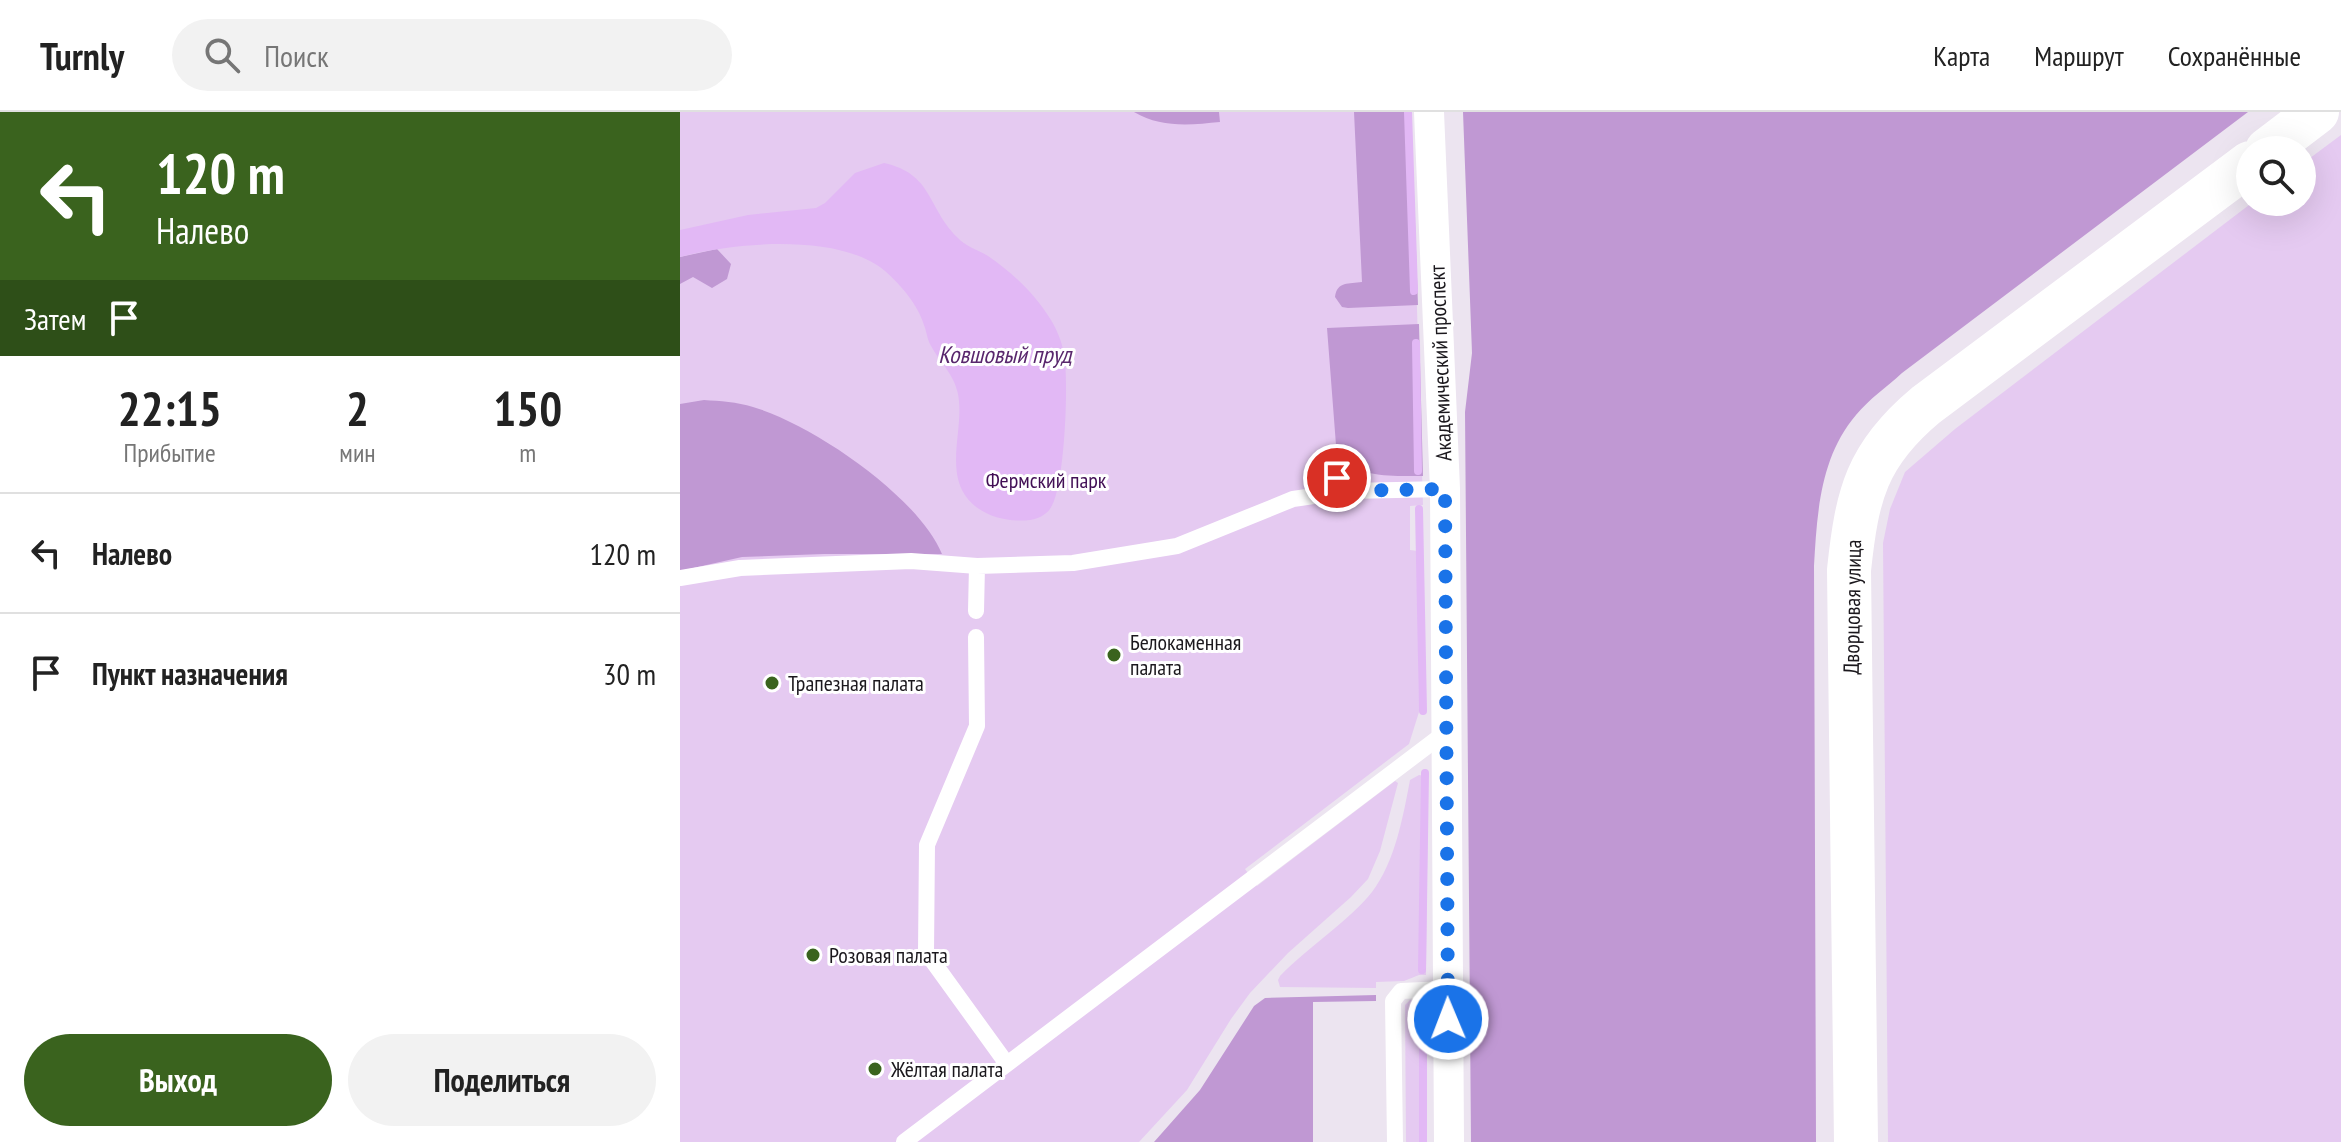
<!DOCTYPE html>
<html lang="ru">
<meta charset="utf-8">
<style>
body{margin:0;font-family:"PT Sans Narrow",sans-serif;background:#f2f2f2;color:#222;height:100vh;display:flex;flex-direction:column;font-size:30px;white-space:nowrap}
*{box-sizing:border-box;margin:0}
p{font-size:26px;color:#767676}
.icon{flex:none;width:44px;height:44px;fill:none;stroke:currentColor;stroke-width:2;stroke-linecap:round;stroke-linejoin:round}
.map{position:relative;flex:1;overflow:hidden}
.panel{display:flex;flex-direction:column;background:#fff;width:680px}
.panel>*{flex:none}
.banner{background:#3a631e;color:#fff;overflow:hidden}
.tools{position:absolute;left:1556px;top:24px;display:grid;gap:16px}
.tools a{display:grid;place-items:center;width:80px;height:80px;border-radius:50%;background:#fff;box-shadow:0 8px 32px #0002;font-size:40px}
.pin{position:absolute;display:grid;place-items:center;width:68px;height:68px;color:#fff;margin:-34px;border:4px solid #fff;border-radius:50%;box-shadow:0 2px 8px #0007}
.me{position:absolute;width:88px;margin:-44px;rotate:359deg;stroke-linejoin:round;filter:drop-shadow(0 0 6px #0008)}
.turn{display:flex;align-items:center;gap:28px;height:168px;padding:0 24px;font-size:36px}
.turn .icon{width:104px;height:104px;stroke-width:2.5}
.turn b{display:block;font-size:56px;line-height:68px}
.then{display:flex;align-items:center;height:76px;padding:0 24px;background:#0003;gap:16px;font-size:30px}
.eta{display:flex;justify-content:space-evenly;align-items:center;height:136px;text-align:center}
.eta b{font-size:48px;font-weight:700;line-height:56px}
.button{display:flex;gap:16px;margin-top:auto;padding:16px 24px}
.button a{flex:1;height:92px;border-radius:48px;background:#3a631e;color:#fff;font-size:32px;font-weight:700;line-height:92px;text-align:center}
.button a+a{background:#f2f2f2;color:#222}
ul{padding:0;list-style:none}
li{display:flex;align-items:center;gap:24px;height:120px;padding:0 24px;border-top:2px solid #e0e0e0}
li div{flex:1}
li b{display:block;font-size:30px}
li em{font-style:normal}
header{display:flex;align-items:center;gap:48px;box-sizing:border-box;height:112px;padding:0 40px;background:#fff;border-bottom:2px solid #e0e0e0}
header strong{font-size:38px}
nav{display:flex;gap:44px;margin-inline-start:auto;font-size:28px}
.search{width:560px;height:72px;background:#f2f2f2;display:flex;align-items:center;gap:20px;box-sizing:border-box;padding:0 28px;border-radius:44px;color:#767676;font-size:30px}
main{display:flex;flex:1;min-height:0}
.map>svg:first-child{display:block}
.green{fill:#e5caf1}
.forest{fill:#c098d3}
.water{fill:#e2b8f5}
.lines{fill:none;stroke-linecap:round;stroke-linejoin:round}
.stream{stroke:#e2b8f5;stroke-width:8}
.service{stroke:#fff;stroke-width:16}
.minor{stroke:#fff;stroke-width:30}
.secondary{stroke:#fff;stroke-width:44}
.route{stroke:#1a73e8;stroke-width:14;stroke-dasharray:0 25.2}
.poi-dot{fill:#3a631e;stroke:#fff;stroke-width:3}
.labels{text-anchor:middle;stroke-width:6;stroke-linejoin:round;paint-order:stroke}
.street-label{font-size:22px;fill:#1b181d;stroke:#fff}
.park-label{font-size:22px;fill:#420f55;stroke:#fff}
.poi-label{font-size:22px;fill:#1b181d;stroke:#fff;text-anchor:start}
.water-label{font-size:24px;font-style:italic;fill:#59276d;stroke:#fff}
</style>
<header>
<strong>Turnly</strong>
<div class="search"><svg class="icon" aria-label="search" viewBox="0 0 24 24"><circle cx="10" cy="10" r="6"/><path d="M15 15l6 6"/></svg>Поиск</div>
<nav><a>Карта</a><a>Маршрут</a><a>Сохранённые</a></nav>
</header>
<main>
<section class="panel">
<div class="banner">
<div class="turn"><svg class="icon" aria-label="left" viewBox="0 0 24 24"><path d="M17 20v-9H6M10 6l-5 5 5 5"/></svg><div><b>120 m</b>Налево</div></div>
<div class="then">Затем<svg class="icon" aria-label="arrive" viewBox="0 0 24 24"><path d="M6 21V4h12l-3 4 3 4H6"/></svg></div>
</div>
<div class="eta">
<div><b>22:15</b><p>Прибытие</p></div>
<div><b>2</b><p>мин</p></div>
<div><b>150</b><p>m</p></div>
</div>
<ul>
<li><svg class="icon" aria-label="left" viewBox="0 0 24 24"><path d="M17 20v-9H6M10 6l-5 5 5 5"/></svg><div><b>Налево</b></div><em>120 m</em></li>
<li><svg class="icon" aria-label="arrive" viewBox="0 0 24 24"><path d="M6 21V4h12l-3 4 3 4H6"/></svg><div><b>Пункт назначения</b></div><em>30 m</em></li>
</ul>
<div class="button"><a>Выход</a><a>Поделиться</a></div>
</section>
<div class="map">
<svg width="1661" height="1030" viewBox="0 0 1661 1030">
<rect width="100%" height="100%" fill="#ece4f0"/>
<!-- green -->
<path class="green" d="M0,0H731L743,393L730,394V438L738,439L739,600L729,632L565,757L577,774L715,669L718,671L700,739L688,767L671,785L608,841L570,881L551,907L507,978L459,1030H0Z
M1661,23V1030H1208L1203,431L1210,397L1225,360L1275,317L1573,90H1622V52Z
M739,663L748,665L746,863H739L724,869L696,870V876L600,875L598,868L600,864C627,836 670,808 692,780C715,750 723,705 730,668Z
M730,888H747V1030H726L725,893Z"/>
<!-- forest -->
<path class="forest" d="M454,0H539L540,10C510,13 481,16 454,0Z
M674,0H731L738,193L668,196L662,195L655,185C657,169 669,172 682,170Z
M783,0H1568L1222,261C1207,275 1189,287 1176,303C1140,345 1137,402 1134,454L1136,1030H791L785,300L792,241Z
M37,137L51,152L47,167L32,176L13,165L0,172V145Z
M739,212L743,364C711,364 683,366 657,346L647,216Z
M24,288C40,289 57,290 73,295C132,312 238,384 262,442H144L62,445L0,459V292Z
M696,883V889L633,890V1030H474L520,978L574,894L585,886Z"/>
<!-- water -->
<path class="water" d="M204,51C253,62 247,95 277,125C285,134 298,138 308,144C333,161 355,182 371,208C377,218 382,230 384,242C389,267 385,378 370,397C366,403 357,407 350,408C324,411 294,402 282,378C268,349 284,313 278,282C274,261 258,249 249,230C247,225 246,218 244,213C238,193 221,173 205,159C160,121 54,130 0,145V118L68,103L136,96L145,91L175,61Z"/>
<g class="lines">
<!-- stream -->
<path class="stream" d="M728,0L734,179
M736,231L738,359
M739,397L743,599
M742,858L745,661
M743,1030V891"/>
<!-- service -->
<path class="service" d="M646,353L668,379
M0,466L60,456L231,449L297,454L393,451L497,434L613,387L668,379L765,377
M296,499L297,454
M296,525L297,614L247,733L246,840L327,952
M224,1030L766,620
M715,1030L713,889L721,879L767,877"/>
<!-- minor -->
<path class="minor" d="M749,0L765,377L769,1030"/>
<!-- secondary -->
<path class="secondary" d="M1587,38L1637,0
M1176,1030L1169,458C1177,383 1186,343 1246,293L1570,51"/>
</g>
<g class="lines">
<!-- route -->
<path class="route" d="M657,366L668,379L765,377L768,907"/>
</g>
<!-- markers -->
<g class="poi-dot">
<circle cx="434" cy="543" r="8"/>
<circle cx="92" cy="571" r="8"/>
<circle cx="133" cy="843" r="8"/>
<circle cx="195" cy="957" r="8"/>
</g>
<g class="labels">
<!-- street labels -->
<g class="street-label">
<text transform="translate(760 251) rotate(-92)" y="8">Академический проспект</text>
<text transform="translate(1172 495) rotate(-89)" y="8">Дворцовая улица</text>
</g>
<!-- park labels -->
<g class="park-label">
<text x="366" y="376">Фермский парк</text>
</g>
<!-- poi labels -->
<g class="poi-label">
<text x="450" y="538">Белокаменная<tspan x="450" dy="25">палата</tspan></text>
<text x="108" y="579">Трапезная палата</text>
<text x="149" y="851">Розовая палата</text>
<text x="211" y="965">Жёлтая палата</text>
</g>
<!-- water labels -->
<g class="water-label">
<text x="325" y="251">Ковшовый пруд</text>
</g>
</g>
</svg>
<div class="tools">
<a><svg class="icon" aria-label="search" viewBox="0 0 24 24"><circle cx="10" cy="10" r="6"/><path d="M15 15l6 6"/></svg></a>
</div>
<div class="pin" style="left:657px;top:366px;background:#d93025"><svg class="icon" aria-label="arrive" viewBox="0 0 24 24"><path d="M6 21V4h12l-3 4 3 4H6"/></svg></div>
<svg class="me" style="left:768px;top:907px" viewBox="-20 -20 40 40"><circle r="17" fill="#1a73e8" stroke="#fff" stroke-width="3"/><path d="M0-11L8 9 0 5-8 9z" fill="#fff"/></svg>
</div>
</main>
